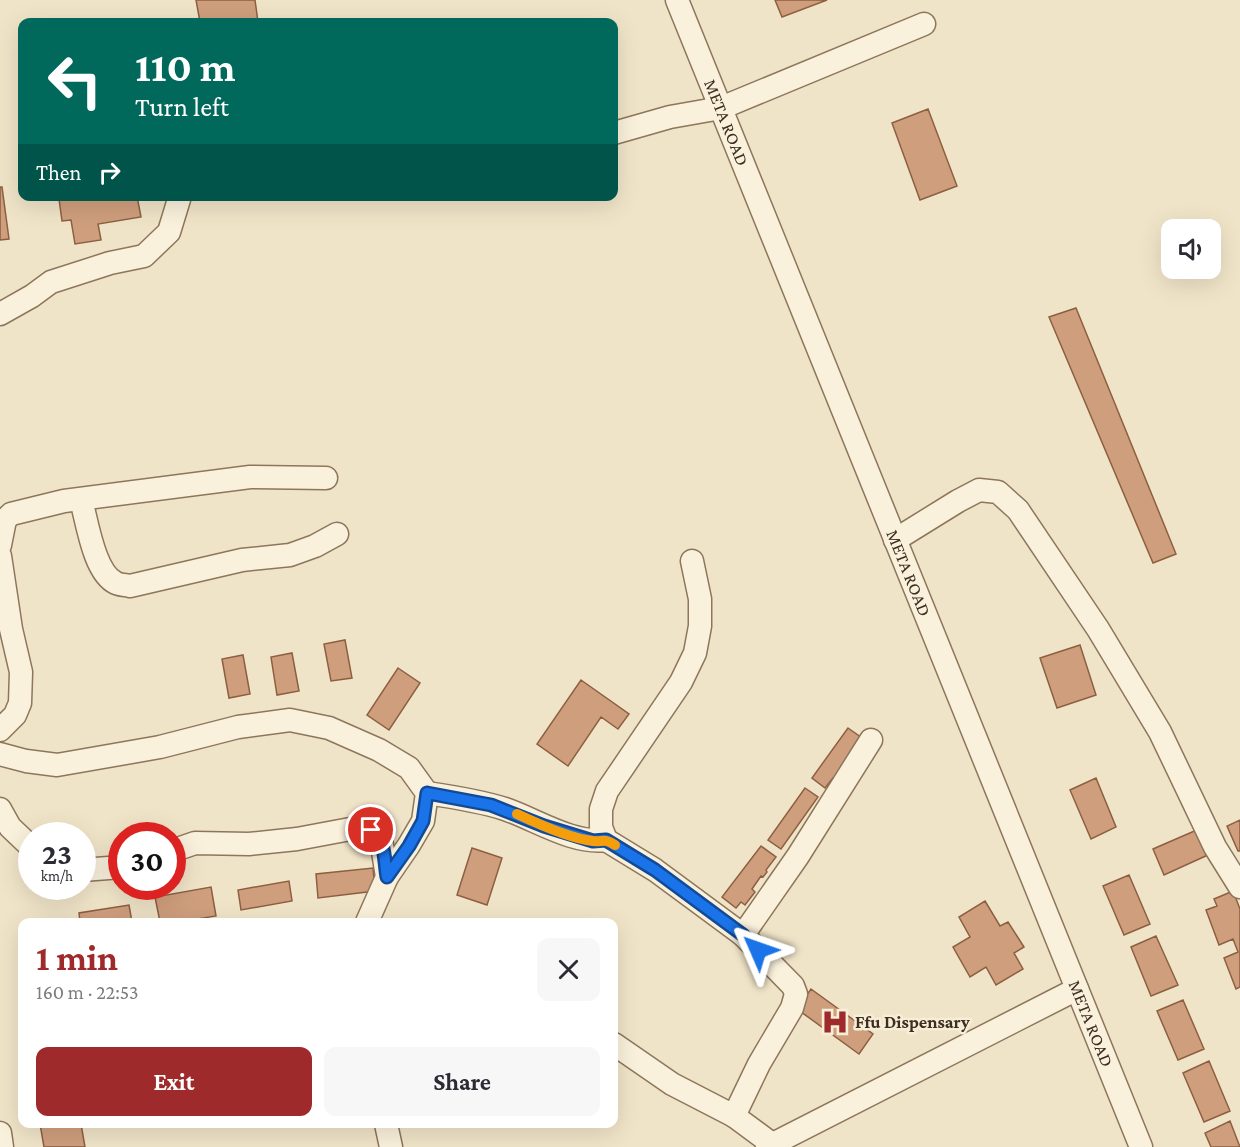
<!DOCTYPE html>
<meta charset="utf-8">
<style>
body{margin:0;font-family:"Crimson Pro",serif;background:#f7f7f7;color:#2b2b33;height:100vh;display:flex;flex-direction:column;font-size:22px;white-space:nowrap}
*{box-sizing:border-box;margin:0}
p{font-size:20px;color:#7c7c81}
.icon{flex:none;width:33px;height:33px;fill:none;stroke:currentColor;stroke-width:2;stroke-linecap:round;stroke-linejoin:round}
.map{position:relative;flex:1;overflow:hidden}
.panel{position:absolute;left:18px;top:918px;width:600px;height:210px;display:flex;flex-direction:column;background:#fff;border-radius:12px;box-shadow:0 6px 24px #0002}
.panel>*{flex:none}
.top-card{position:absolute;left:18px;top:18px;width:600px;height:183px;border-radius:12px;box-shadow:0 6px 24px #0002;background:#00695c;color:#fff;overflow:hidden}
.buttons{position:absolute;left:1161px;top:219px;display:grid;gap:12px}
.buttons a{display:grid;place-items:center;width:60px;height:60px;border-radius:12px;background:#fff;box-shadow:0 6px 24px #0002;font-size:30px}
.speed{position:absolute;left:18px;top:822px;display:flex;gap:12px;font-size:30px;font-weight:700;text-align:center}
.speed>*{display:grid;place-content:center;width:78px;height:78px;border-radius:50%;background:#fff;box-shadow:0 6px 24px #0002;line-height:1}
.speed small{font-size:15px;font-weight:400}
.speed .limit{border:9px solid #d22;background:#fff;color:#111}
.pin{position:absolute;display:grid;place-items:center;width:51px;height:51px;color:#fff;margin:-26px;border:3px solid #fff;border-radius:50%;box-shadow:0 2px 6px #0007}
.me{position:absolute;width:66px;margin:-33px;rotate:313deg;stroke-linejoin:round;filter:drop-shadow(0 0 4px #0008)}
.turn{display:flex;align-items:center;gap:21px;height:126px;padding:0 18px;font-size:27px}
.turn .icon{width:78px;height:78px;stroke-width:2.5}
.turn b{display:block;font-size:42px;line-height:51px}
.then{display:flex;align-items:center;height:57px;padding:0 18px;background:#0003;gap:12px;font-size:22px}
.round{display:grid;place-items:center;flex:none;width:63px;height:63px;border-radius:12px;background:#f7f7f7}
.head{display:flex;align-items:center;justify-content:space-between;height:102px;padding:0 18px}
h1{font-size:36px;font-weight:700;line-height:45px;color:#9e2a2b}
.cta{display:flex;gap:12px;margin-top:auto;padding:12px 18px}
.cta a{flex:1;height:69px;border-radius:12px;background:#9e2a2b;color:#fff;font-size:24px;font-weight:700;line-height:69px;text-align:center}
.cta a+a{background:#f7f7f7;color:#2b2b33}
.map>svg:first-child{display:block}
.building{fill:#cf9f7d;stroke:#8d5f41;stroke-width:1.5}
.lines{fill:none;stroke-linecap:round;stroke-linejoin:round}
.minor-casing{stroke:#8d765c;stroke-width:25}
.minor{stroke:#faf1dc;stroke-width:22}
.route-casing{stroke:#114b97;stroke-width:15}
.route{stroke:#1a73e8;stroke-width:10}
.slow{stroke:#f59e0b;stroke-width:10}
.labels{text-anchor:middle;stroke-width:5;stroke-linejoin:round;paint-order:stroke}
.street-label{font-size:18px;fill:#3d2e20;stroke:#f7eed8}
.poi-label{font-size:18px;font-weight:bold;fill:#3d2e20;stroke:#f7eed8;text-anchor:start}
</style>
<div class="map">
<svg width="1240" height="1147" viewBox="0 0 1240 1147">
<rect width="100%" height="100%" fill="#f0e4c8"/>
<!-- building -->
<path class="building" d="M196,0H255L258,22H200Z
M775,0H827L782,17Z
M928,109L957,186L920,200L892,123Z
M0,187H2L9,239L0,240Z
M69,196H137L141,217L98,224L101,240L75,244L71,220L62,221L59,199Z
M1076,308L1176,554L1153,563L1049,317Z
M345,640L352,678L331,681L324,644Z
M1080,645L1096,695L1057,708L1040,658Z
M292,653L299,691L277,695L271,657Z
M243,655L250,694L229,698L222,659Z
M398,668L420,683L389,730L367,715Z
M581,680L629,714L618,729L601,717L568,766L537,744Z
M848,728L862,738L836,779L833,778L825,788L812,778Z
M1096,778L1116,827L1091,839L1070,790Z
M805,788L818,797L781,849L768,840Z
M1240,820V851H1238L1227,826Z
M1199,829L1210,854L1164,875L1153,849Z
M761,846L776,857L766,870L767,872L763,877L761,876L752,889L755,892L745,905L741,902L736,908L722,897Z
M472,848L502,858L487,905L457,895Z
M373,868L375,891L318,898L316,874Z
M1129,875L1150,924L1124,935L1103,886Z
M289,881L292,901L241,910L238,890Z
M211,887L216,916L179,922H160L155,897Z
M1233,891L1240,909V987L1236,989L1224,958L1238,952L1233,939L1219,945L1206,910L1217,906L1214,899Z
M985,901L1000,926L1008,922L1024,947L1014,953L1023,969L996,985L986,967L970,977L953,947L970,937L959,917Z
M129,905L132,922H80L79,913Z
M1156,936L1178,985L1151,996L1131,947Z
M811,989L873,1034L859,1054L797,1009Z
M1183,1000L1204,1049L1178,1060L1157,1011Z
M1209,1061L1230,1111L1204,1122L1183,1073Z
M1230,1121L1240,1147H1211L1205,1133Z
M40,1124H81L85,1147H44Z"/>
<g class="lines">
<defs>
<g id="minor">
<path id="s1" d="M677,0L1141,1147"/>
<path d="M614,133L670,117L721,108L924,24"/>
<path d="M0,314L32,296L51,282L110,263L144,256L169,232L180,196"/>
<path d="M81,500C87,521 94,573 116,583C120,585 126,585 130,586L242,560L290,555L315,546L337,534"/>
<path d="M895,540L958,501L979,490L998,492L1018,510L1098,629L1160,732L1215,847L1240,887"/>
<path d="M0,545L5,520L11,514L64,501L250,477L326,478"/>
<path d="M0,556L11,629L21,672L20,703L15,715L0,730"/>
<path d="M692,561L700,599V626L695,653L681,682L607,791L601,809V827L606,840L655,870L743,935L793,986L796,994L792,1008L759,1064L734,1116"/>
<path d="M0,754L26,761L57,765L160,747L238,727L290,720L329,728L379,750L409,768L427,793L423,821L409,845L387,877"/>
<path d="M427,793C454,797 480,801 505,809C537,820 572,844 606,840"/>
<path d="M0,809L10,827L32,848"/>
<path d="M172,851L195,843L249,844L297,839L361,827L377,833L381,839L387,877L367,922"/>
<path d="M82,870L122,867"/>
<path d="M743,935L798,856L871,740"/>
<path d="M614,1044L672,1084L734,1116L772,1144"/>
<path d="M386,1124L391,1147"/>
<path d="M0,1133L2,1147"/>
<path d="M767,1147L1077,989"/>
</g>
</defs>
<!-- minor casing -->
<use href="#minor" class="minor-casing"/>
<!-- minor -->
<use href="#minor" class="minor"/>
</g>
<g class="lines">
<defs>
<path id="route" d="M371,830C386,837 384,862 387,877L409,846L423,821L427,793L491,805L544,826L593,841L606,840L655,870L743,935L758,950"/>
</defs>
<!-- route casing -->
<use href="#route" class="route-casing"/>
<!-- route -->
<use href="#route" class="route"/>
<!-- slow -->
<path class="slow" d="M517,814C536,823 573,839 593,841C604,842 604,838 615,845"/>
</g>
<!-- icons -->
<defs>
<symbol id="hospital-bare" viewBox="-9 -9 18 18"><path d="M-5-5h3v3.5h4V-5h3V5h-3V1.5h-4V5h-3Z" fill="#9e2a2b" stroke="#f7eed8" stroke-width="2.5" paint-order="stroke"/></symbol>
</defs>
<g fill-rule="evenodd">
<use href="#hospital-bare" x="816" y="1003" width="38" height="38"/>
</g>
<g class="labels">
<!-- street labels -->
<g class="street-label">
<text dy="6" stroke="none"><textPath href="#s1" startOffset="132">META ROAD</textPath></text>
<text dy="6" stroke="none"><textPath href="#s1" startOffset="618">META ROAD</textPath></text>
<text dy="6" stroke="none"><textPath href="#s1" startOffset="1104">META ROAD</textPath></text>
</g>
<!-- poi labels -->
<g class="poi-label">
<text x="855" y="1028">Ffu Dispensary</text>
</g>
</g>
</svg>
<div class="buttons">
<a><svg class="icon" aria-label="sound" viewBox="0 0 24 24"><path d="M4 9h4l5-4v14l-5-4H4zM17 9q2 3 0 6"/></svg></a>
</div>
<div class="speed"><div>23<small>km/h</small></div><div class="limit">30</div></div>
<div class="pin" style="left:371px;top:830px;background:#d93025"><svg class="icon" aria-label="arrive" viewBox="0 0 24 24"><path d="M6 21V4h12l-3 4 3 4H6"/></svg></div>
<svg class="me" style="left:758px;top:950px" viewBox="-20 -20 40 40"><path d="M0-17L14 15 0 8-14 15z" fill="#1a73e8" stroke="#fff" stroke-width="4"/></svg>
<div class="top-card">
<div class="turn"><svg class="icon" aria-label="left" viewBox="0 0 24 24"><path d="M17 20v-9H6M10 6l-5 5 5 5"/></svg><div><b>110 m</b>Turn left</div></div>
<div class="then">Then<svg class="icon" aria-label="right" viewBox="0 0 24 24"><path d="M7 20v-9h11M14 6l5 5-5 5"/></svg></div>
</div>
<section class="panel">
<div class="head"><div><h1>1 min</h1><p>160 m · 22:53</p></div><a class="round"><svg class="icon" aria-label="close" viewBox="0 0 24 24"><path d="M6 6l12 12M18 6L6 18"/></svg></a></div>
<div class="cta"><a>Exit</a><a>Share</a></div>
</section>
</div>
